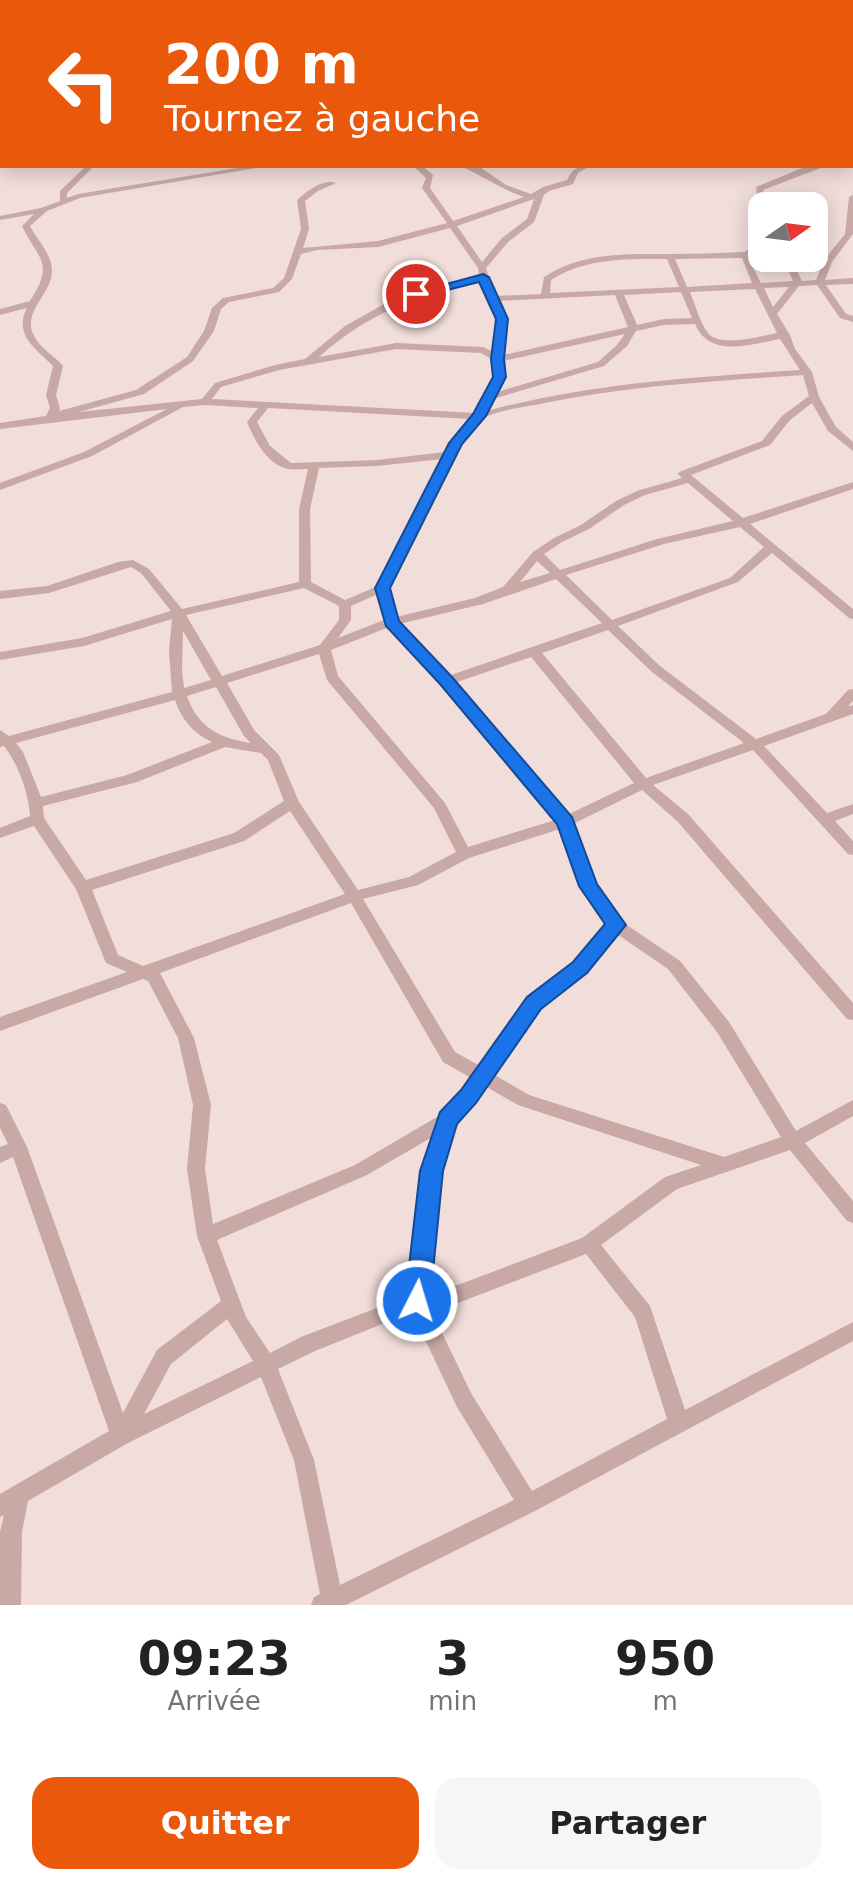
<!DOCTYPE html>
<html lang="fr">
<meta charset="utf-8">
<style>
body{margin:0;font-family:"DejaVu Sans",sans-serif;background:#f6f6f6;color:#222;height:100vh;display:flex;flex-direction:column;font-size:30px;white-space:nowrap}
*{box-sizing:border-box;margin:0}
p{font-size:26px;color:#767676}
.icon{flex:none;width:44px;height:44px;fill:none;stroke:currentColor;stroke-width:2;stroke-linecap:round;stroke-linejoin:round}
.map{position:relative;height:1605px;overflow:hidden}
.details{display:flex;flex-direction:column;background:#fff;flex:1}
.details>*{flex:none}
.banner{position:absolute;left:0px;top:0px;width:854px;height:168px;box-shadow:0 4px 20px #0003;background:#ea580c;color:#fff;overflow:hidden}
.needle{width:52px;rotate:76deg}
.buttons{position:absolute;left:748px;top:192px;display:grid;gap:16px}
.buttons a{display:grid;place-items:center;width:80px;height:80px;border-radius:16px;background:#fff;box-shadow:0 4px 20px #0003;font-size:40px}
.pin{position:absolute;display:grid;place-items:center;width:68px;height:68px;color:#fff;margin:-34px;border:4px solid #fff;border-radius:50%;box-shadow:0 2px 8px #0007}
.me{position:absolute;width:88px;margin:-44px;rotate:5deg;stroke-linejoin:round;filter:drop-shadow(0 0 6px #0008)}
.turn{display:flex;align-items:center;gap:28px;height:168px;padding:0 32px;font-size:36px}
.turn .icon{width:104px;height:104px;stroke-width:2.5}
.turn b{display:block;font-size:56px;line-height:68px}
.eta{display:flex;justify-content:space-evenly;align-items:center;height:136px;text-align:center}
.eta b{font-size:48px;font-weight:700;line-height:56px}
.cta{display:flex;gap:16px;margin-top:auto;padding:16px 32px}
.cta a{flex:1;height:92px;border-radius:24px;background:#ea580c;color:#fff;font-size:32px;font-weight:700;line-height:92px;text-align:center}
.cta a+a{background:#f6f6f6;color:#222}
.map>svg:first-child{display:block}
.lines{fill:none;stroke-linecap:round;stroke-linejoin:round}
.minor{fill:#c8a9a6;fill-rule:evenodd}
.secondary{fill:#9c7877;fill-rule:evenodd}
.route{fill:#1a73e8;stroke:#114b97;stroke-width:2}
</style>
<div class="map">
<svg width="853" height="1605" viewBox="0 0 853 1605">
<rect width="100%" height="100%" fill="#f1ddda"/>
<g class="lines">
<!-- minor -->
<path class="minor" d="M105,0H112L114,2H107Z
M852,143H853V147H852Z
M852,160H853V164H852Z
M86,166H94L67,193V198L78,194L249,166H267L80,198L47,211L30,226C37,240 52,254 52,271C52,294 23,310 33,334C39,348 54,355 63,366L56,395L60,408L59,411L136,390L187,357L204,331L212,308L223,298L273,288L284,278L301,229L297,200C307,191 323,178 336,183L318,191L305,201L309,229L303,248L378,241L447,223L422,188L426,178L413,166H422L433,175L430,188L453,221L524,197C501,189 482,176 461,166L480,167L506,185L531,194L543,187L567,180C572,169 577,166 590,166L578,173L573,184L549,191L544,195L534,222L508,242L486,268L494,296L541,294L544,277C583,252 625,254 670,254C695,254 719,253 744,252L757,245L748,213L758,204L756,187L807,166H826L763,190L766,205L762,206V209L756,214L762,232V249L750,256L751,264L761,283L793,281L789,272L775,258H784L796,269L802,281L816,280L824,260L845,234L849,197L853,195V234L832,262L825,280L853,278V284L826,285L846,314L853,316V322L840,318L817,285L799,286L777,314L790,335L795,349L812,372L819,397L836,427L853,442V451L828,431L812,403L790,420L770,445L691,475L743,518L853,482V489L750,524L853,609V619L849,618L772,553L738,582L618,626L660,666L756,739L826,714L848,690L853,689V701L848,706L853,705V714L764,746L827,813L853,804V814L835,821L853,841V855L848,854L753,750L653,785L688,814L853,1003V1020L847,1019L678,822L642,790L573,824L595,884L621,921L680,961L729,1022L796,1131L853,1100V1116L805,1143L853,1201V1223L847,1221L790,1150L677,1189L601,1245L650,1306L685,1410L853,1322V1341L535,1511L346,1605H311L314,1597L320,1594L294,1460L261,1377L128,1443L28,1501L22,1532L21,1605H0V1532L4,1515L0,1517V1494L109,1431L13,1157L0,1163V1147L8,1144L0,1128V1103L6,1105L27,1147L123,1413L157,1350L221,1301L197,1236L187,1169L193,1105L178,1038L148,981L143,979L0,1031V1017L127,972L106,963L76,889L34,826L0,838V828L30,816C29,795 18,763 4,746L0,747V730L9,736L172,692L169,651L172,619L84,646L0,660V652L82,638L171,611L141,573L131,567L49,593L0,599V591L47,586L118,562L133,560L149,569L182,609L299,582V509L308,469C302,469 294,470 288,469C267,465 254,439 247,422L258,408L205,405L183,407L92,456L0,490V483L84,452L167,409L0,429V423L46,416L50,408L46,395L53,366C36,349 13,335 27,308L0,315V309L30,301C55,262 39,261 22,226L34,214L0,220V216L41,208L60,201V191ZM534,199L527,219L502,238L482,262L457,226ZM450,228L478,268L479,275L429,288L386,303L345,326L305,359L275,365L215,383L202,399L79,412L144,394L193,361L214,331L221,309L229,302L279,292L292,279L301,254L317,250L378,247ZM742,258L752,283L687,287L675,259ZM638,259H667L679,287L550,293L551,280C578,263 606,260 638,259ZM481,280L486,299L497,319L494,352L483,347L396,343L319,357C366,314 420,294 481,280ZM789,287L773,307L764,288ZM755,289L777,333C761,336 720,348 708,333C700,323 695,304 690,292ZM681,292L692,318L664,319L637,325L624,295ZM615,295L628,327L503,355L507,319L496,301ZM695,324C710,359 751,344 780,339L800,370C695,377 590,383 487,411L493,399L604,366L627,346L636,331L664,325ZM625,334L616,346L598,362L497,392L505,377L503,361ZM396,349L481,353L493,360L495,377L476,413L212,399L221,387L279,370ZM803,375L809,396L782,416L762,441L679,472L678,474L682,478L637,491L616,501L581,525L554,538L533,552L503,587L475,598L396,617L389,588L456,455C458,444 474,423 485,417C503,409 526,407 545,403C630,385 717,381 803,375ZM268,408L471,419L451,441L445,452L377,460L291,463L270,446L257,422ZM442,459L378,586L345,600L311,582L310,509L319,468L377,466ZM688,483L733,521L657,539L560,570L544,554L562,542L589,529L624,505L645,495ZM740,527L764,547L730,578L612,620L566,575L664,544ZM537,561L550,573L520,582ZM556,579L602,623L448,676L399,624L483,604ZM304,588L339,606V620L320,645L222,676L186,615ZM378,594L384,620L338,638L351,620V606ZM389,627L441,684L555,820L468,847L445,803L338,676L331,650ZM608,630L652,672L744,743L646,778L542,653ZM183,631L211,680L184,688L182,671ZM319,654L327,680L434,808L456,852L409,877L358,890L299,802L279,755L254,730L227,683ZM531,657L634,783L567,815L454,683ZM216,687L244,736L251,743C221,739 197,727 187,696ZM175,700C181,719 194,734 212,742L127,775L41,797L23,752L16,743ZM225,747L261,753L268,760L284,801L234,833L86,880L44,818L43,806L137,782ZM290,811L345,894L143,966L118,955L92,890L244,841ZM560,829L581,886L607,925L574,964L528,999L480,1066L455,1052L363,899L418,885L469,858ZM351,903L443,1062L471,1078L442,1114L355,1165L213,1224L205,1169L211,1105L194,1038L160,973ZM617,934L668,969L717,1032L781,1137L724,1157L529,1095L493,1074L540,1007L586,972ZM485,1086L518,1105L701,1165L665,1177L582,1238L458,1285L428,1290L441,1171L456,1122ZM434,1136L423,1171L408,1296L301,1337L270,1353L246,1317L217,1240L367,1175ZM586,1254L635,1317L667,1419L532,1491L471,1393L430,1308L458,1303ZM412,1312L457,1407L514,1500L340,1585L314,1460L278,1369L315,1351ZM227,1319L253,1361L144,1414L171,1364Z"/>
<!-- secondary -->
<path class="secondary" d="M120,0H128V2H120Z
M0,74H2V80H0Z"/>
</g>
<!-- route -->
<path class="route" d="M483,274L489,277L508,319L504,359L506,377L486,416L462,444L390,588L399,621L452,677L572,817L597,884L626,925L587,973L541,1009L476,1103L457,1124L443,1171L430,1301L426,1309L417,1312L409,1309L405,1301L420,1171L440,1112L461,1090L527,997L573,962L605,924L579,886L557,824L440,684L386,626L375,588L449,443L473,414L493,377L491,359L496,319L479,282L416,298L410,294Z"/>
</svg>
<div class="buttons">
<a><svg class="needle" viewBox="-14 -14 28 28"><path d="M0-13l5 13h-10z" fill="#e53935"/><path d="M0 13l5-13h-10z" fill="#767676"/></svg></a>
</div>
<div class="pin" style="left:416px;top:294px;background:#d93025"><svg class="icon" aria-label="arrive" viewBox="0 0 24 24"><path d="M6 21V4h12l-3 4 3 4H6"/></svg></div>
<svg class="me" style="left:417px;top:1301px" viewBox="-20 -20 40 40"><circle r="17" fill="#1a73e8" stroke="#fff" stroke-width="3"/><path d="M0-11L8 9 0 5-8 9z" fill="#fff"/></svg>
<div class="banner">
<div class="turn"><svg class="icon" aria-label="left" viewBox="0 0 24 24"><path d="M17 20v-9H6M10 6l-5 5 5 5"/></svg><div><b>200 m</b>Tournez à gauche</div></div>
</div>
</div>
<section class="details">
<div class="eta">
<div><b>09:23</b><p>Arrivée</p></div>
<div><b>3</b><p>min</p></div>
<div><b>950</b><p>m</p></div>
</div>
<div class="cta"><a>Quitter</a><a>Partager</a></div>
</section>
